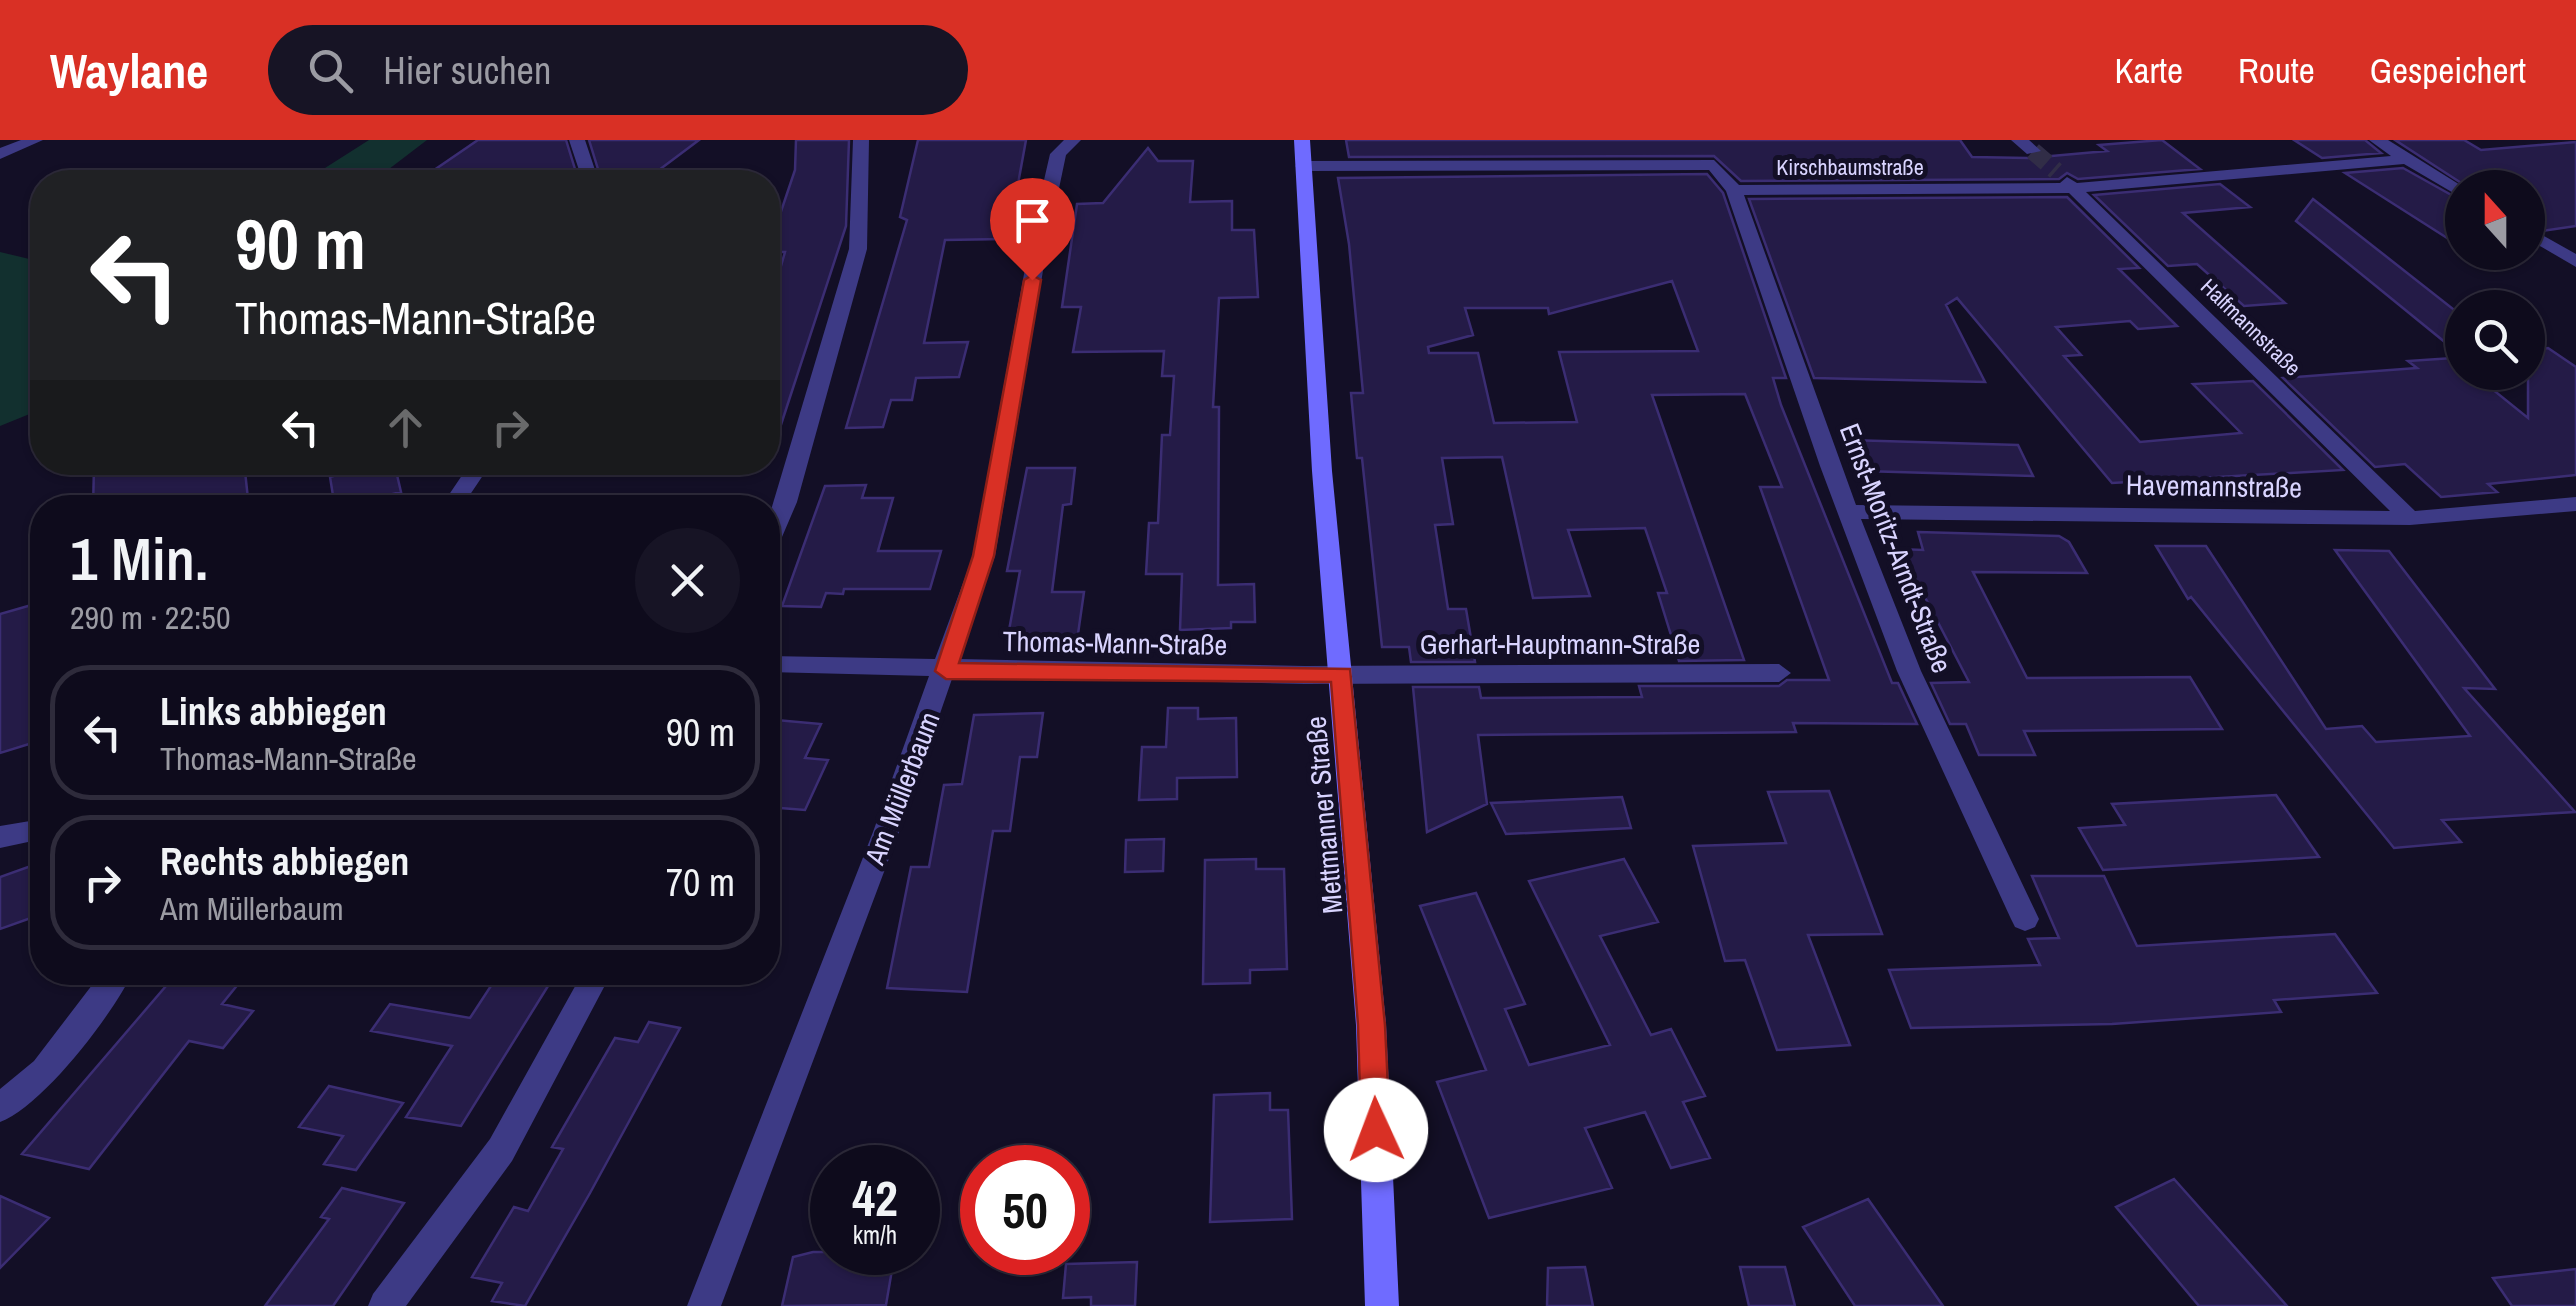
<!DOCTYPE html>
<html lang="de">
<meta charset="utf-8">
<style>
body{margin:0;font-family:"Archivo Narrow",sans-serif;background:#171425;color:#f1f3f6;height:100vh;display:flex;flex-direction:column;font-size:38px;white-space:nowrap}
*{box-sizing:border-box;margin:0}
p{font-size:32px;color:#9b9ba3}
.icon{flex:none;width:55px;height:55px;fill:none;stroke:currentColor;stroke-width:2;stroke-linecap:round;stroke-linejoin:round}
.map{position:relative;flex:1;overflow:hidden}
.sheet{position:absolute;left:30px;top:355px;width:750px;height:490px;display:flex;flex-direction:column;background:#0e0b1c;border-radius:40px;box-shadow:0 2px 8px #0004,0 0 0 2px #2e2b3b}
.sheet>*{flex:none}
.guide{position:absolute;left:30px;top:30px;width:750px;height:305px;border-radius:40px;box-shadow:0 2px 8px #0004,0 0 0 2px #2e2b3b;background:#202124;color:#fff;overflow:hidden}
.needle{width:65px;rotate:339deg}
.buttons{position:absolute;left:2445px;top:30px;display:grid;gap:20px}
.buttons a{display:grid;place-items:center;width:100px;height:100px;border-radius:50%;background:#0e0b1c;box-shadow:0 2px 8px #0004,0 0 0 2px #2e2b3b;font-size:50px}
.speed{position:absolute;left:810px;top:1005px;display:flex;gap:20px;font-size:50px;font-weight:700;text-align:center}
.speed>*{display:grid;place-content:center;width:130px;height:130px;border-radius:50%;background:#0e0b1c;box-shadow:0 2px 8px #0004,0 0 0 2px #2e2b3b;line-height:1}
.speed small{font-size:25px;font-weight:400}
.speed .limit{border:15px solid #d22;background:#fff;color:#111}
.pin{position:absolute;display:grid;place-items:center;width:85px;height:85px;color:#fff;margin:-102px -42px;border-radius:50% 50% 50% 0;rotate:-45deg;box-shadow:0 0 10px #0007}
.pin .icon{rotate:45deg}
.me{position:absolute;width:110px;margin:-55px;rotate:358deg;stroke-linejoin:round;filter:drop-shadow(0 0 8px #0008)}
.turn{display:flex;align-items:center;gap:35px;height:210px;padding:0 40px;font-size:45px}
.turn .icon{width:130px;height:130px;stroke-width:2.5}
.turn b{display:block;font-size:70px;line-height:85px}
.lanes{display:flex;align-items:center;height:95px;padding:0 40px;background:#0003;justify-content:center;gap:50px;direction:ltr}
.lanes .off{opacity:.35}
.round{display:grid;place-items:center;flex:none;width:105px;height:105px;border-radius:52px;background:#171425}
.summary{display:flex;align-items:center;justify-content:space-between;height:170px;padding:0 40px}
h1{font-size:60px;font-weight:600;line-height:75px}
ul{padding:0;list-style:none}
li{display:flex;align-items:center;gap:30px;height:135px;margin:0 20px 15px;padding:0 20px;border:5px solid #2e2b3b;border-radius:40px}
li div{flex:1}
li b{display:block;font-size:38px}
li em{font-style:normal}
header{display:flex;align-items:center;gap:60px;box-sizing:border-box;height:140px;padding:0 50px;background:#d93025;color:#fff}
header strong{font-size:48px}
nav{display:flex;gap:55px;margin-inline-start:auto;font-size:35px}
.search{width:700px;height:90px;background:#171425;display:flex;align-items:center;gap:25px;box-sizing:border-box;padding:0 35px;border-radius:55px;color:#9b9ba3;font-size:38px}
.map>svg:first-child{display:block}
.green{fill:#12302f}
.building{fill:#241b47;stroke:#3b2d73;stroke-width:2.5;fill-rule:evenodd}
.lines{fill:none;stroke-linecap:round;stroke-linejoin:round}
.street-tunnel{stroke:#312d47;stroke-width:18;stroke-dasharray:18 9;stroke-linecap:butt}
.street{fill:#3d3a85;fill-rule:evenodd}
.secondary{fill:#6f6bff;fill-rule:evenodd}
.route{fill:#d93025;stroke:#8d1f18;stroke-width:2.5}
.labels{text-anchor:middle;stroke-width:10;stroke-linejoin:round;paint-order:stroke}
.far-street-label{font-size:22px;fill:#d9d4ff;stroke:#130f26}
.street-label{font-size:28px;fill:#d9d4ff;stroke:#130f26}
</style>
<header>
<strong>Waylane</strong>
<div class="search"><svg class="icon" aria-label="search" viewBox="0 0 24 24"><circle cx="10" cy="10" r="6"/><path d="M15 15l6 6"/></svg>Hier suchen</div>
<nav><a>Karte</a><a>Route</a><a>Gespeichert</a></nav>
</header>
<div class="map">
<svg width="2576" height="1166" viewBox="0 0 2576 1166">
<rect width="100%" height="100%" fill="#130f26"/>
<!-- green -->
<path class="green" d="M369,0H427L372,42H303Z
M0,112L42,122V269L0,286Z"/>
<!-- building -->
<path class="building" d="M478,0H566L579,42H463L424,37Z
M589,0H699L643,42H602Z
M796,0H849L846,86L774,306L768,305V171L785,112H777L780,101H771L795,30Z
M918,0H1026L1012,77L1004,99L945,100L924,203L968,202L959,237L916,238L912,260H891L883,287L846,288L907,80L900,77Z
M1346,0H1960L1972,17L2028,18L2107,11L2099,5L2162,0L2200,29L2078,39L2067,33L2059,39L1741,41L1714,16L1349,17Z
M2294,0H2365L2381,13L2322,18Z
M2395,0H2464L2481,10L2576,2V86L2542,91L2528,83V48H2469Z
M1148,8L1158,21H1193L1190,62L1232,61V90H1254L1258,157L1219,158L1213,267H1219L1218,445L1254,444L1255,482H1231V488L1180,490L1182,434H1146L1149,383H1158L1162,295H1170L1174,236H1162L1164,211L1073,212L1081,167H1062L1077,64L1103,63Z
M2403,28L2462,61V102L2455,103L2345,33Z
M1707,34L1723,53L1786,238H1773L1781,265L1892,543H1898L1917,584L1793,583L1796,592L1478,595L1487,664L1427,692L1413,547H1479L1481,558L1642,557L1639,546H1779L1787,540H1829L1760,347H1782L1745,254L1652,255L1744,520L1679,521L1658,453H1667L1645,388L1568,390L1590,456L1533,458L1502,317L1442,318L1453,384L1435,385L1448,469H1466L1475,522H1411L1409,507H1382L1362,318H1357L1351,253H1363L1349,104L1338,38ZM1672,141L1698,211L1559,212L1577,282L1494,283L1478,213H1429L1428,207L1473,195L1465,168H1548L1549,174Z
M2220,44L2250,67L2183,73L2285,163L2244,166L2197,124L2168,126L2094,55Z
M2067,57L2139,128L2119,129L2177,186L2138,189L2130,181L2056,187L2081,215L2064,216L2140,302L2241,293L2193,244L2253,241L2343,330L2112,343L1957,158L1946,165L1985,242L1814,238L1749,59Z
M2313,59L2462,176V216L2296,81Z
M2548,208L2576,227V335L2488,344L2497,352L2441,357L2405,324L2375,327L2283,238L2417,228L2408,221L2453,218L2462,226V232H2471L2528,278V211Z
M1848,300L2018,305L2033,336L1863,331Z
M112,322H244L249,368H93L94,327Z
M382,322H394L401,352L335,368L330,337Z
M1027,328H1075L1071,364L1063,365L1052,452H1084L1077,501H1007L1020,431H1007Z
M866,345L862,358H893L878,411H941L930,449H844L843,454L826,453L821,467L782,466L825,346Z
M1918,392L2059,396L2069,402L2087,433L1973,432L2027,538L2190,537L2222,589L2024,591L2035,615H1979L1966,584H1950L1931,543L1969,542L1900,409L1923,410Z
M2156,406H2206L2326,589L2362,586L2376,602L2470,596L2335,410L2389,411L2495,549L2464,548L2575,672L2442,680L2461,702L2394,708L2191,457L2188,459Z
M42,462V600L0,613V474Z
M1168,568H1198V579L1236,578L1237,637L1177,638V659L1139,660L1142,607H1166Z
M1043,573L1037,617H1020L1010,691H993L967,852L887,848L911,727H929L944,645L962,644L974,575Z
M776,580L821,584L805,618L828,620L805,670L768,667V597Z
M1829,651L1882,794L1808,795L1850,905L1777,910L1745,820L1725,821L1693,706L1786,703L1768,652Z
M2276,655L2319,717L2103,730L2079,688L2125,685L2112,664Z
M1622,657L1631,688L1506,694L1491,663Z
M1164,699L1163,731L1125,732L1126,700Z
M1256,719V729H1284L1287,829L1250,830V843L1203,844L1205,720Z
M1624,719L1658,782L1600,796L1651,895L1671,889L1705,956L1683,962L1710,1018L1671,1028L1645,972L1585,988L1612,1048L1489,1078L1437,942L1486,930L1420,766L1476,753L1525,864L1505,869L1529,925L1610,905L1529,741Z
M42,722V774L0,789V737Z
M2032,736H2104L2137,806L2335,794L2377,853L2274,860L2281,872L2112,884L1911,888L1889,830L2040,825L2028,799L2059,798Z
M178,832H248L222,864L253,871L223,908L189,901L89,1029L22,1014Z
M500,832L553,838L461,986L406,977L452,906L371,891L390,864L470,878Z
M649,882L680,888L590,1053L525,1166L492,1161L502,1143L472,1137L514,1067L528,1071L563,1009L552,1007L615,898L638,902Z
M329,946L403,963L356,1030L324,1024L343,996L299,987Z
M1270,953V970H1288L1292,1079L1210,1082L1214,955Z
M2174,1039L2287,1166H2199L2116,1067Z
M342,1048L404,1063L333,1166H265L329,1079L321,1077Z
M0,1056L49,1078L0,1128Z
M1868,1059L1943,1166H1855L1803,1087Z
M813,1112H895L886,1165L782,1166L793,1117Z
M1137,1122L1135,1166H1091V1157L1063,1158L1066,1124Z
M1585,1127L1593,1166H1547L1548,1128Z
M1740,1127H1785L1795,1166H1749Z
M2576,1129V1166H2512L2493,1138Z"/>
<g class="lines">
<!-- street-tunnel -->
<path class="street-tunnel" d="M2033,11L2056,31"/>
<!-- street -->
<path class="street" d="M21,0H43L0,19V8Z
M569,0H585L599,42H583Z
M853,0H869L867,109L797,362L779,404L768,411V380L849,109Z
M1064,0H1081L1066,15L1048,101L995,416L959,519L1305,526L1779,524L1791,533L1779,542L1305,544L953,536L899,692L721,1166H687L873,692L929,536L768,532V516L935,519L973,416L1030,101L1050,14Z
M2011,0H2029L2041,11L2027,14Z
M2369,0H2388L2465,48L2462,58L2404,24L2086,52L2415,371L2576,357V371L2410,385L1861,379L1921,531L2039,779L2035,787L2025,791L2015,787L2011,779L1897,531L1820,326L1726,51L1709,30L1303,31L1295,26L1303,21L1714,20L1739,45L2060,43L2067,37L2077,43L2391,16ZM2069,53L2390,371L1856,365L1744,55Z
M2528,87L2576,114V127L2528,99Z
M471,322H492L461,368H440Z
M42,679V699L0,708V686Z
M102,832H133C113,874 43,966 0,982V949L34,921Z
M583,832H612L512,1021L406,1166H368L373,1154L490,999Z"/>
<!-- secondary -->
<path class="secondary" d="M1294,0H1310L1332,331L1386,885L1399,1166H1365L1356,885L1312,331Z"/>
</g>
<!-- route -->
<path class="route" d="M1032,135L1041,140L994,416L959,523L1350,529L1385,885L1390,990L1386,1000L1376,1004L1365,1000L1361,990L1358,885L1331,542L946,539L935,531L973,416L1024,140Z"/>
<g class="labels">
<!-- far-street labels -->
<g class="far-street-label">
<text x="1850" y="35">Kirschbaumstraße</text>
<text transform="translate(2251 187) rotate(44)" y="8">Halfmannstraße</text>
</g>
<!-- street labels -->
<g class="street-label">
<text transform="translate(2214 346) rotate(1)" y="10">Havemannstraße</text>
<text transform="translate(1896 408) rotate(69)" y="10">Ernst-Moritz-Arndt-Straße</text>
<text transform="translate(1115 503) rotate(1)" y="10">Thomas-Mann-Straße</text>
<text x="1560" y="514">Gerhart-Hauptmann-Straße</text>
<text transform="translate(902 648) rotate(-69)" y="10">Am Müllerbaum</text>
<text transform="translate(1324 675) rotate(-95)" y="10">Mettmanner Straße</text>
</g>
</g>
</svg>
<div class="buttons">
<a><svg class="needle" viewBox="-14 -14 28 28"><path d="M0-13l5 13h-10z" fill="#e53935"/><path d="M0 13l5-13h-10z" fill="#9b9ba3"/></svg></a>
<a><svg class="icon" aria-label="search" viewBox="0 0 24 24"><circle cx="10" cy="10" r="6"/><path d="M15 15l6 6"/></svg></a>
</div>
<div class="speed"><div>42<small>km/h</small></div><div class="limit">50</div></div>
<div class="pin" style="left:1032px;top:140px;background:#d93025"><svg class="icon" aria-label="arrive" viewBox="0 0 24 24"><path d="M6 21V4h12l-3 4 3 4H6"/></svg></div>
<svg class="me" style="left:1376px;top:990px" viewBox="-20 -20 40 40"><circle r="19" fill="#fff"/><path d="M0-13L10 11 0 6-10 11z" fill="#d93025"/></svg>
<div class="guide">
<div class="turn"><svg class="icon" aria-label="left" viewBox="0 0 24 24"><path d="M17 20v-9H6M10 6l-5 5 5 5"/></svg><div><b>90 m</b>Thomas-Mann-Straße</div></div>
<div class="lanes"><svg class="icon" aria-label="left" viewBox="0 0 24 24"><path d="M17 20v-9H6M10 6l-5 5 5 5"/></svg><svg class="icon off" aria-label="ahead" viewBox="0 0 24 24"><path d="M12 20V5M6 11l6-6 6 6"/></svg><svg class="icon off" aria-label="right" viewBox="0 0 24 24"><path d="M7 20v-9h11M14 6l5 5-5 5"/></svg></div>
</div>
<section class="sheet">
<div class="summary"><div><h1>1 Min.</h1><p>290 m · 22:50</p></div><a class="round"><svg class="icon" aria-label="close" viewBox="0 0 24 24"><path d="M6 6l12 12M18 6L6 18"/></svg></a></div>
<ul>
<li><svg class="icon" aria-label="left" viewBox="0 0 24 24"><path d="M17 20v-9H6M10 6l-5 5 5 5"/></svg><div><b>Links abbiegen</b><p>Thomas-Mann-Straße</p></div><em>90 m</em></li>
<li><svg class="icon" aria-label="right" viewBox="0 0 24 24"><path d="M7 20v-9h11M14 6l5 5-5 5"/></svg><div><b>Rechts abbiegen</b><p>Am Müllerbaum</p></div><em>70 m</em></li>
</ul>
</section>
</div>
